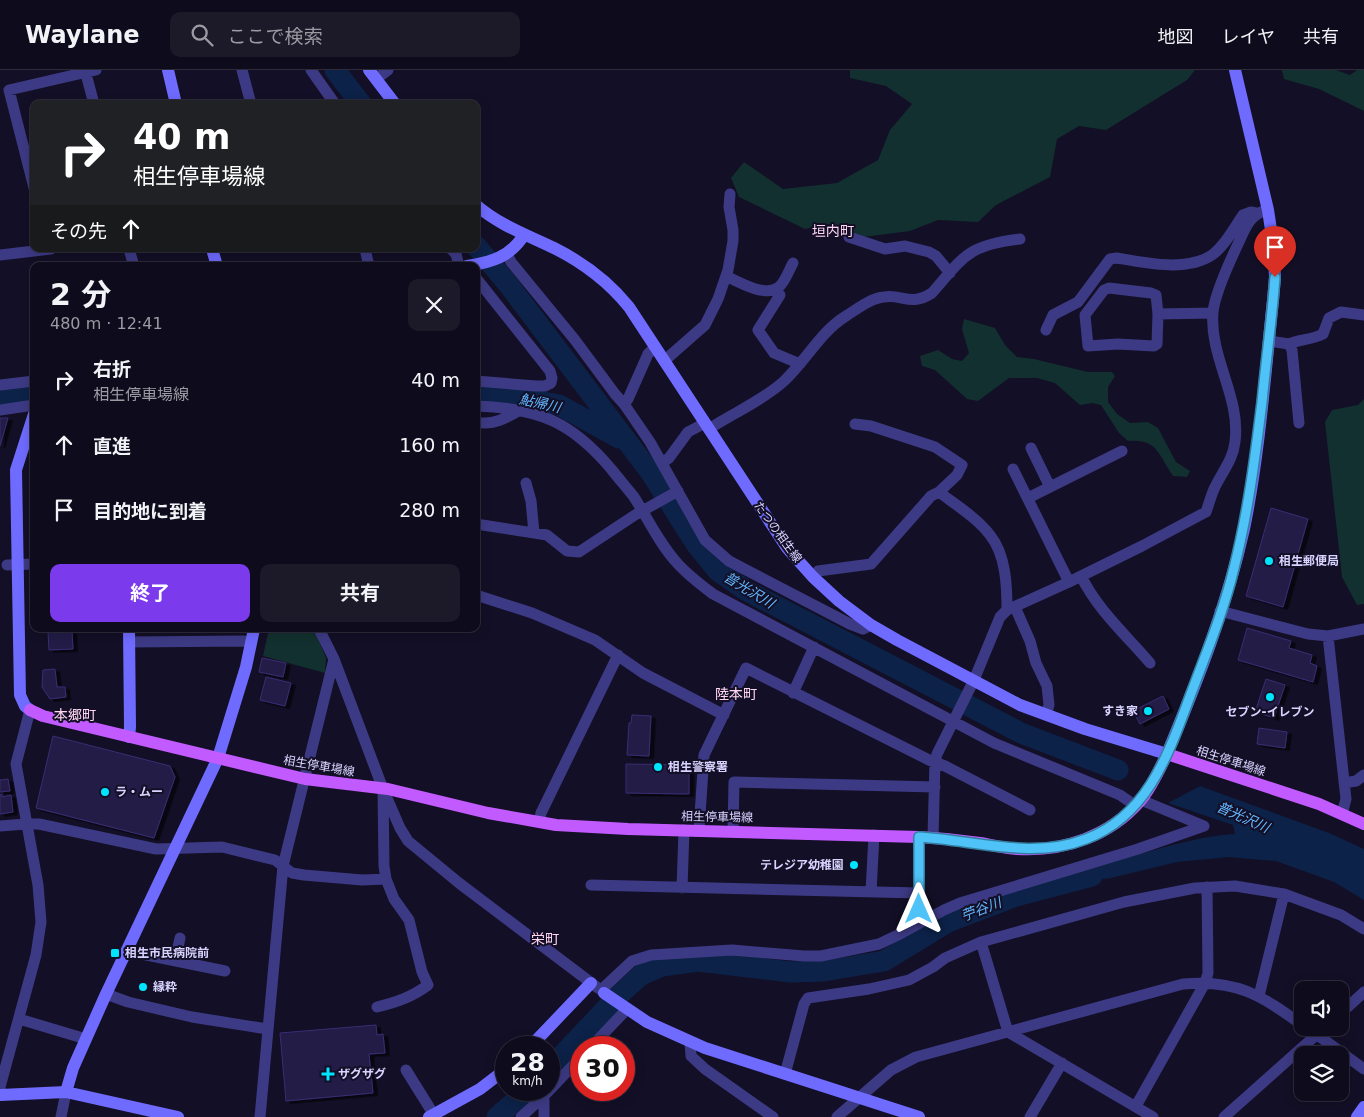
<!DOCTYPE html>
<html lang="ja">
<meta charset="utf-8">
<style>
body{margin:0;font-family:"DejaVu Sans","Noto Sans JP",sans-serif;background:#1c1929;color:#f1f3f6;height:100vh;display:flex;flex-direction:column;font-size:19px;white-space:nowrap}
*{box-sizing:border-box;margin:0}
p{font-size:16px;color:#9b9ba3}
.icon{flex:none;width:28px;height:28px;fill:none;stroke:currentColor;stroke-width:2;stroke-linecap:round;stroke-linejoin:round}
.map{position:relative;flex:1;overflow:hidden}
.panel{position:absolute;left:30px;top:192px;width:450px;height:370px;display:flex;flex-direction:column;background:#0e0b1c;border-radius:10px;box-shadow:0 2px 12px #0003,0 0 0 1px #2e2b3b}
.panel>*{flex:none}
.hud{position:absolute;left:30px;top:30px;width:450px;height:152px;border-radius:10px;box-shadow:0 2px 12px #0003,0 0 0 1px #2e2b3b;background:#202124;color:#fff;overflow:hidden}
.controls{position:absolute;left:1294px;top:911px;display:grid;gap:10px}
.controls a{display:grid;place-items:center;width:55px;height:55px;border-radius:10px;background:#0e0b1c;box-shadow:0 2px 12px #0003,0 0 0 1px #2e2b3b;font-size:25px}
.speed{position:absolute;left:495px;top:966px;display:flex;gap:10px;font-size:25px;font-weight:700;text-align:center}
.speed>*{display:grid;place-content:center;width:65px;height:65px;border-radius:50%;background:#0e0b1c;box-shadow:0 2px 12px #0003,0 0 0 1px #2e2b3b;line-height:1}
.speed small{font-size:12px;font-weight:400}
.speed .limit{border:8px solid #d22;background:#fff;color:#111}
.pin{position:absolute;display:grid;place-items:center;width:42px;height:42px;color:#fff;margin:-51px -21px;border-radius:50% 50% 50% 0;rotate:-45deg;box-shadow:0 0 5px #0007}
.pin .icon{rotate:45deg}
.me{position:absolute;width:55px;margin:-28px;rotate:0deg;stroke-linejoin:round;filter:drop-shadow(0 0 4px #0008)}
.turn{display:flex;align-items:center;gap:18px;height:105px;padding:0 20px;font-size:22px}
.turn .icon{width:65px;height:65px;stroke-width:2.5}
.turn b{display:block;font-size:35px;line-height:42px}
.then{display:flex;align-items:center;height:48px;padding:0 20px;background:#0003;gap:10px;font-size:19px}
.round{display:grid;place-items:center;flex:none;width:52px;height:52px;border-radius:10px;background:#1c1929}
.summary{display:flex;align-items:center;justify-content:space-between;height:85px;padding:0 20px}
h1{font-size:30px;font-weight:700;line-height:38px}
.primary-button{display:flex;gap:10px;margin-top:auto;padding:10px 20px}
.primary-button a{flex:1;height:58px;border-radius:10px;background:#7c3aed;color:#fff;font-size:20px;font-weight:700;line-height:58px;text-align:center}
.primary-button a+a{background:#1c1929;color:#f1f3f6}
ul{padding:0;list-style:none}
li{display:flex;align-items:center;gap:15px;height:65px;padding:0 20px}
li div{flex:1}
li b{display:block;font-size:19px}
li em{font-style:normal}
header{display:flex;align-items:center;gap:30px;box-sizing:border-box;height:70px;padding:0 25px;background:#0e0b1c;border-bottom:1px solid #2e2b3b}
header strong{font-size:24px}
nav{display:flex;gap:28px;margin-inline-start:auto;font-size:18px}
.search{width:350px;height:45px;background:#1c1929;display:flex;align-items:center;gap:12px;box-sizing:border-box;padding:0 18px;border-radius:10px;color:#9b9ba3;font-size:19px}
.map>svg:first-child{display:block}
.green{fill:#12302f}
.water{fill:#0c2248}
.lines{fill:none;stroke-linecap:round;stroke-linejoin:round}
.river{stroke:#0c2248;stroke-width:21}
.building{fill:#241b47;stroke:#3b2d73;filter:url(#shadow)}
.street{stroke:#3d3a85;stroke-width:11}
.secondary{stroke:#6f6bff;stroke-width:12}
.primary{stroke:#c25bff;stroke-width:12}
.route-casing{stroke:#337fa1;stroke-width:12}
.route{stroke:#4fc3f7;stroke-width:9}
.poi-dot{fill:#00e5ff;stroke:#130f26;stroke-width:2}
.labels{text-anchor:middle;stroke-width:4;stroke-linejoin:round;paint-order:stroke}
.street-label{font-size:12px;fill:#d9d4ff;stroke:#130f26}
.poi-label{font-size:12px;font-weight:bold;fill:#d9d4ff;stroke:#130f26;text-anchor:start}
.neighbourhood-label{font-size:14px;fill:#ffd6f0;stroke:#130f26}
.water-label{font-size:14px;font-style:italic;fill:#62b6ff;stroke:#130f26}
</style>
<header>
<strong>Waylane</strong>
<div class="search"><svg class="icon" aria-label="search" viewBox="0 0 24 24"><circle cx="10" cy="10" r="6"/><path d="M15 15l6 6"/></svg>ここで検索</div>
<nav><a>地図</a><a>レイヤ</a><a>共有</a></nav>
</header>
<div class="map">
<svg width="1364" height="1047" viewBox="0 0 1364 1047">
<defs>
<filter id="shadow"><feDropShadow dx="4.5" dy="2.5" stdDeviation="0" flood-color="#0009"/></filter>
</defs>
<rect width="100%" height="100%" fill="#130f26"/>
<!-- green -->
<path class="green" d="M850,0H1195L1187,10L1106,60L1079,56L1057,69L1050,107L996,135L978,152L938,150L910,161L863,167L829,154L805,159L739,127L731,108L744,92L783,119L837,113L878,90L890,60L912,34L886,16L850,8Z
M1282,0H1336L1350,5L1357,0H1364V41L1319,19L1284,9Z
M964,249L995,258L1005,275L1017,287L1034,289L1088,302H1112L1115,306L1108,317V332L1117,344L1130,353L1148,352L1158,358L1176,392L1190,401L1187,407L1173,406C1159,385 1157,368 1128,371L1119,363L1101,335L1092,333L1080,335L1055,313L1037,308H1009L978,331L967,329L935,300L922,296L920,286L938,280L952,289L962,291L969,283L962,259Z
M1364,329V534L1357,535L1342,507L1325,352L1332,340L1358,335Z
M269,559H314L326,588L325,603L263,586Z"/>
<!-- water -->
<path class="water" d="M1200,716L1329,763L1364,779V830L1334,812L1276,791L1229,787L1177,792L1111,808L1037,816C1071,804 1106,793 1140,784C1172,775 1202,766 1235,764L1233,755L1168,733Z"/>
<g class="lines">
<!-- river -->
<path class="river" d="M335,0L361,34
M476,176L508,214L651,403L696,474L718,501L747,521L1021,663L1118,700
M476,325L522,328L559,335L619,368
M0,328L34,323
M549,999L620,924L641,905L662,896L698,891L791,902L824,901L884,891L948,852L1016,826L1092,806
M497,1047L528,1020"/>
</g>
<!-- building -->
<path class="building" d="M0,348H8L0,376Z
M1271,438L1308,449L1283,537L1246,526Z
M1247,558L1291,571L1289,578L1312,585L1310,593L1317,596L1313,612L1238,590Z
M72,561L73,579L49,580L48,562Z
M262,588L286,593L283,607L259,602Z
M55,599L57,617H65L66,627L50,629L42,617L43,600Z
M266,607L291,613L285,636L260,630Z
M1266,609L1285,615L1274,648L1255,642Z
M1163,626L1169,639L1140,654L1133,641Z
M632,645L651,646L649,686L627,685L629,653H631Z
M1259,658L1287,662L1285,678L1257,674Z
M53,666L170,696L175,707L154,768L36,738Z
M626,694L689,695V724L626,723Z
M8,709L10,721L0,722V710Z
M2,724V727L11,725L13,742L0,744V725Z
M376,955L377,965L383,964L385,983L369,984L373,1023L286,1031L280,963Z"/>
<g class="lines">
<!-- street -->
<path class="street" d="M85,0L94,34
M242,0L251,34
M311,0L335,34
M376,9L388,0
M34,118L9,20L96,0
M849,167L885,179L905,176L929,182L936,186L950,203
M129,179L134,196
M365,179L369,196
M451,179L456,184L459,196
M507,184L511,192L575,270L615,324L624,334L650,372L705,470L729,491L850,554L863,559L871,555
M0,185L51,179
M726,206C738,212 766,228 779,217C785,212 789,200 793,193
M476,208L550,301L552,308L551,313L545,316H536L476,311
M780,225L758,260L774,283L800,294
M1158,244L1156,225L1151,223L1109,218L1104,220L1085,245L1088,276L1118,274L1154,276L1157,274L1158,244L1213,243
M1046,260L1053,245L1078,232L1110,189L1117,188C1145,193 1187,202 1212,185C1225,176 1234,158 1243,145L1251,142L1256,143
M1269,271L1289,274L1292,280L1299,353
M1289,274C1300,269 1312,270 1323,264L1329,248L1341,242L1364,245
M664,291L705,255L718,229L728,200L733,171V160L729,137L730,124
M0,315L34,311
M624,334L628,329L648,284L655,277
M476,336C539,338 572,352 612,400C619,409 627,418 634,427C648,449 660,475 678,494C688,505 701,515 713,524L994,673L1120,725L1136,736
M0,340L34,335
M476,352C493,356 506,348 520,340
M855,354L871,356L935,377L962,395L957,405L939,422
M709,359C733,343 762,331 783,312C806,291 820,262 846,246C857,239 871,228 884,227C903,224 910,237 932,223C964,186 968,175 1020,169
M1031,378L1050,417
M662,393L669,388L688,362L705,353
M1013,399L1069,512
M526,413L531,431L534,463
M1028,428L1122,381
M476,454L547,465L567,481L579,482L635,445L678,421
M7,495L34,494
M1081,506C1097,539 1126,565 1150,593
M813,507L818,501L871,494L931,426L939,422C956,435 977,448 990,465C1006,485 1007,516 1007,540
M476,525L532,543L595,570L643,603L724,645
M1015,537L1030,571L1036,593L1047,616L1049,635L1046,645
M1220,541L1308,564L1328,566L1364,559
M319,559L334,589L383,719L400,758L408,771L459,813L598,918
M1328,566L1346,729L1342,744
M129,572L244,571L251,573
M793,623L814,577
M1344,713L1356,711L1364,705
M539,752L541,743L618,585
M0,756L26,754H39L156,779L222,777L275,790L292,803L304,805L362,810L386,809L384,796L383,719
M699,760L704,685L746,598L929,690L945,696L1030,740
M733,761L734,712L935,717
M919,767V839L924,850
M933,767L935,692L937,684L974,610L1000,547L1007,540L1069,512L1142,476L1206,442C1209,434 1211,425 1215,417C1222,402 1233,390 1235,372C1241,327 1209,287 1213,242C1215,223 1229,193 1238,174C1245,159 1250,143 1268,140
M591,815L919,823
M682,818L684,760
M871,822L874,765
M981,872L1008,962L1153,1047
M127,881L225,901
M175,891L180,868
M601,920L632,891L651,885L732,880L804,886H821L879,874L900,864L944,840L960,833L1138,779L1204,756L1141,730
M106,924L128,932L192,947L267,959
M1259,926L1284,824
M377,937C397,932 412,927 428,915L422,902L409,850L394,829L386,809
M1340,944L1364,922
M19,949L86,969
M1312,961L1364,999
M690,972L691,986L705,999L773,1047
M590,978L627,939
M406,1000L434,1045
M785,1004L804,934L808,928L869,919L909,910L933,897L945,888L981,872L1124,832L1195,818L1235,816L1284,824L1341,845L1364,859
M0,1025V1017L36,885L41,852L38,815L16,694L30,640
M1136,1036L1205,913L1208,903L1207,817
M61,1047L66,1022
M260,1047L283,796L334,589
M521,1047L544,1026L581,987
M544,1047V1026
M837,1047L891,1000L916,987L1183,914C1236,909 1261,925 1302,955
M1030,1047L1062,993
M1224,1047L1324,958"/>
<!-- secondary -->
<path class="secondary" d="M168,0L176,34
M369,0L395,34
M476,135C499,155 527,165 554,178C584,193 608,211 629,237L787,478L813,507L839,531L871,555L897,570L1020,635L1085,659L1167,684C1197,612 1227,536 1244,459C1259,386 1265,305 1273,230L1275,207L1273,173L1268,140L1235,0
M212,179L217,196
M467,196C492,192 510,187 524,165
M30,640L25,636L20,625L16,400L34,344
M129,667L130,657L129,559
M604,923L647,952L705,978L919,1047
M529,978L591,913
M66,1022L73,998L106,924L218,688L246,597L254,559
M0,1025L66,1022L178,1047
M429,1047L480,1019L506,999
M1357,1047L1364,1037"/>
<!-- primary -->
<path class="primary" d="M30,640L43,646L305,709L388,719L488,743L556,755L628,759L919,767C940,768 960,770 980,773C992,775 1005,778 1017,779C1063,782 1110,766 1140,731C1152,717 1159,700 1167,684L1319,734L1364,754"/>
</g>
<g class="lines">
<defs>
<path id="route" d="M919,839V767C974,770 1033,790 1086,769C1150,745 1170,679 1192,621C1207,581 1224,540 1234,498C1248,443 1255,388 1262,332C1266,290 1272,249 1275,207"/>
</defs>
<!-- route casing -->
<use href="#route" class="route-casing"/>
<!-- route -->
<use href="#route" class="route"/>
</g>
<!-- markers -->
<g class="poi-dot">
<circle cx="1269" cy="491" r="5"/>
<circle cx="1270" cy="627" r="5"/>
<circle cx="1148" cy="641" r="5"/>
<circle cx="658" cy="697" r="5"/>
<circle cx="105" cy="722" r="5"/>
<circle cx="854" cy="795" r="5"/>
<rect x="110" y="878" width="10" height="10" rx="2.5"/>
<circle cx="143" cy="917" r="5"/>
<path d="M325.5 996.5h5v5h5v5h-5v5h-5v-5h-5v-5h5z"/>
</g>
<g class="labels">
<!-- street labels -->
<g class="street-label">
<text transform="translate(778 462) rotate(54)" y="4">たつの相生線</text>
<text transform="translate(1231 691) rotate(18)" y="4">相生停車場線</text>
<text transform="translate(319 696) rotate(10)" y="4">相生停車場線</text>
<text transform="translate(717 747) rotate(1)" y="4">相生停車場線</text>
</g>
<!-- poi labels -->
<g class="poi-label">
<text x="1279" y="495">相生郵便局</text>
<text x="1138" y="645" text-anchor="end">すき家</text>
<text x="1270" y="646" text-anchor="middle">セブン-イレブン</text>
<text x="668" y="701">相生警察署</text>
<text x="115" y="726">ラ・ムー</text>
<text x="844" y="799" text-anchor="end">テレジア幼稚園</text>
<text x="125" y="887">相生市民病院前</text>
<text x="153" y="921">縁粋</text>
<text x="338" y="1008">ザグザグ</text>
</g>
<!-- neighbourhood labels -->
<g class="neighbourhood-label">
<text x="833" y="166">垣内町</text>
<text x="736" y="629">陸本町</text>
<text x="75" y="650">本郷町</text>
<text x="545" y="874">栄町</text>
</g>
<!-- water labels -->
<g class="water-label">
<text transform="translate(540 333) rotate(13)" y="5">鮎帰川</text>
<text transform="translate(749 520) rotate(31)" y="5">普光沢川</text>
<text transform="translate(1243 747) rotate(24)" y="5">普光沢川</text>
<text transform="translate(981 839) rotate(-21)" y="5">苧谷川</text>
</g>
</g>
</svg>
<div class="controls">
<a><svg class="icon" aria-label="sound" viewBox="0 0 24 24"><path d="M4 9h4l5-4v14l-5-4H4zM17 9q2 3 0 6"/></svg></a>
<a><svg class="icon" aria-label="layers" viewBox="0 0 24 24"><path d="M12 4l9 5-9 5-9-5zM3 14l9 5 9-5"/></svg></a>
</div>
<div class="speed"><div>28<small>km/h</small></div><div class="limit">30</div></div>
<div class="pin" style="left:1275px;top:207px;background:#d93025"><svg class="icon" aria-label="arrive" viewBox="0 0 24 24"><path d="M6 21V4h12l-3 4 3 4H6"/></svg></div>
<svg class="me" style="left:919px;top:839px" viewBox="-20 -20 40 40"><path d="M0-17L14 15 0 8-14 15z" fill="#4fc3f7" stroke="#fff" stroke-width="4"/></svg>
<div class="hud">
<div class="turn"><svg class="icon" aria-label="right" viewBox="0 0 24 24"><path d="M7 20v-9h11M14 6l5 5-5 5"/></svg><div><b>40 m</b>相生停車場線</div></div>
<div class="then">その先<svg class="icon" aria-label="ahead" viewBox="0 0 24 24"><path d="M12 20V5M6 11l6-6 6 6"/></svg></div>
</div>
<section class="panel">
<div class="summary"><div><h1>2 分</h1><p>480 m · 12:41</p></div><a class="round"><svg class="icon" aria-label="close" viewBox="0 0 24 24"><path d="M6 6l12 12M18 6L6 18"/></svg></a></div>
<ul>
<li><svg class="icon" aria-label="right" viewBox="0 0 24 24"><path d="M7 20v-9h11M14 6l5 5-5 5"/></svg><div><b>右折</b><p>相生停車場線</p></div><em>40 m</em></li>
<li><svg class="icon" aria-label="ahead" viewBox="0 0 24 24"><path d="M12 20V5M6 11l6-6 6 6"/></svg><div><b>直進</b></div><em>160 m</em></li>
<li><svg class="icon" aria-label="arrive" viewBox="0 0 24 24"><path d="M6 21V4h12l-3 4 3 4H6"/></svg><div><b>目的地に到着</b></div><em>280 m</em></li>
</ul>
<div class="primary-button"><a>終了</a><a>共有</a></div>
</section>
</div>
